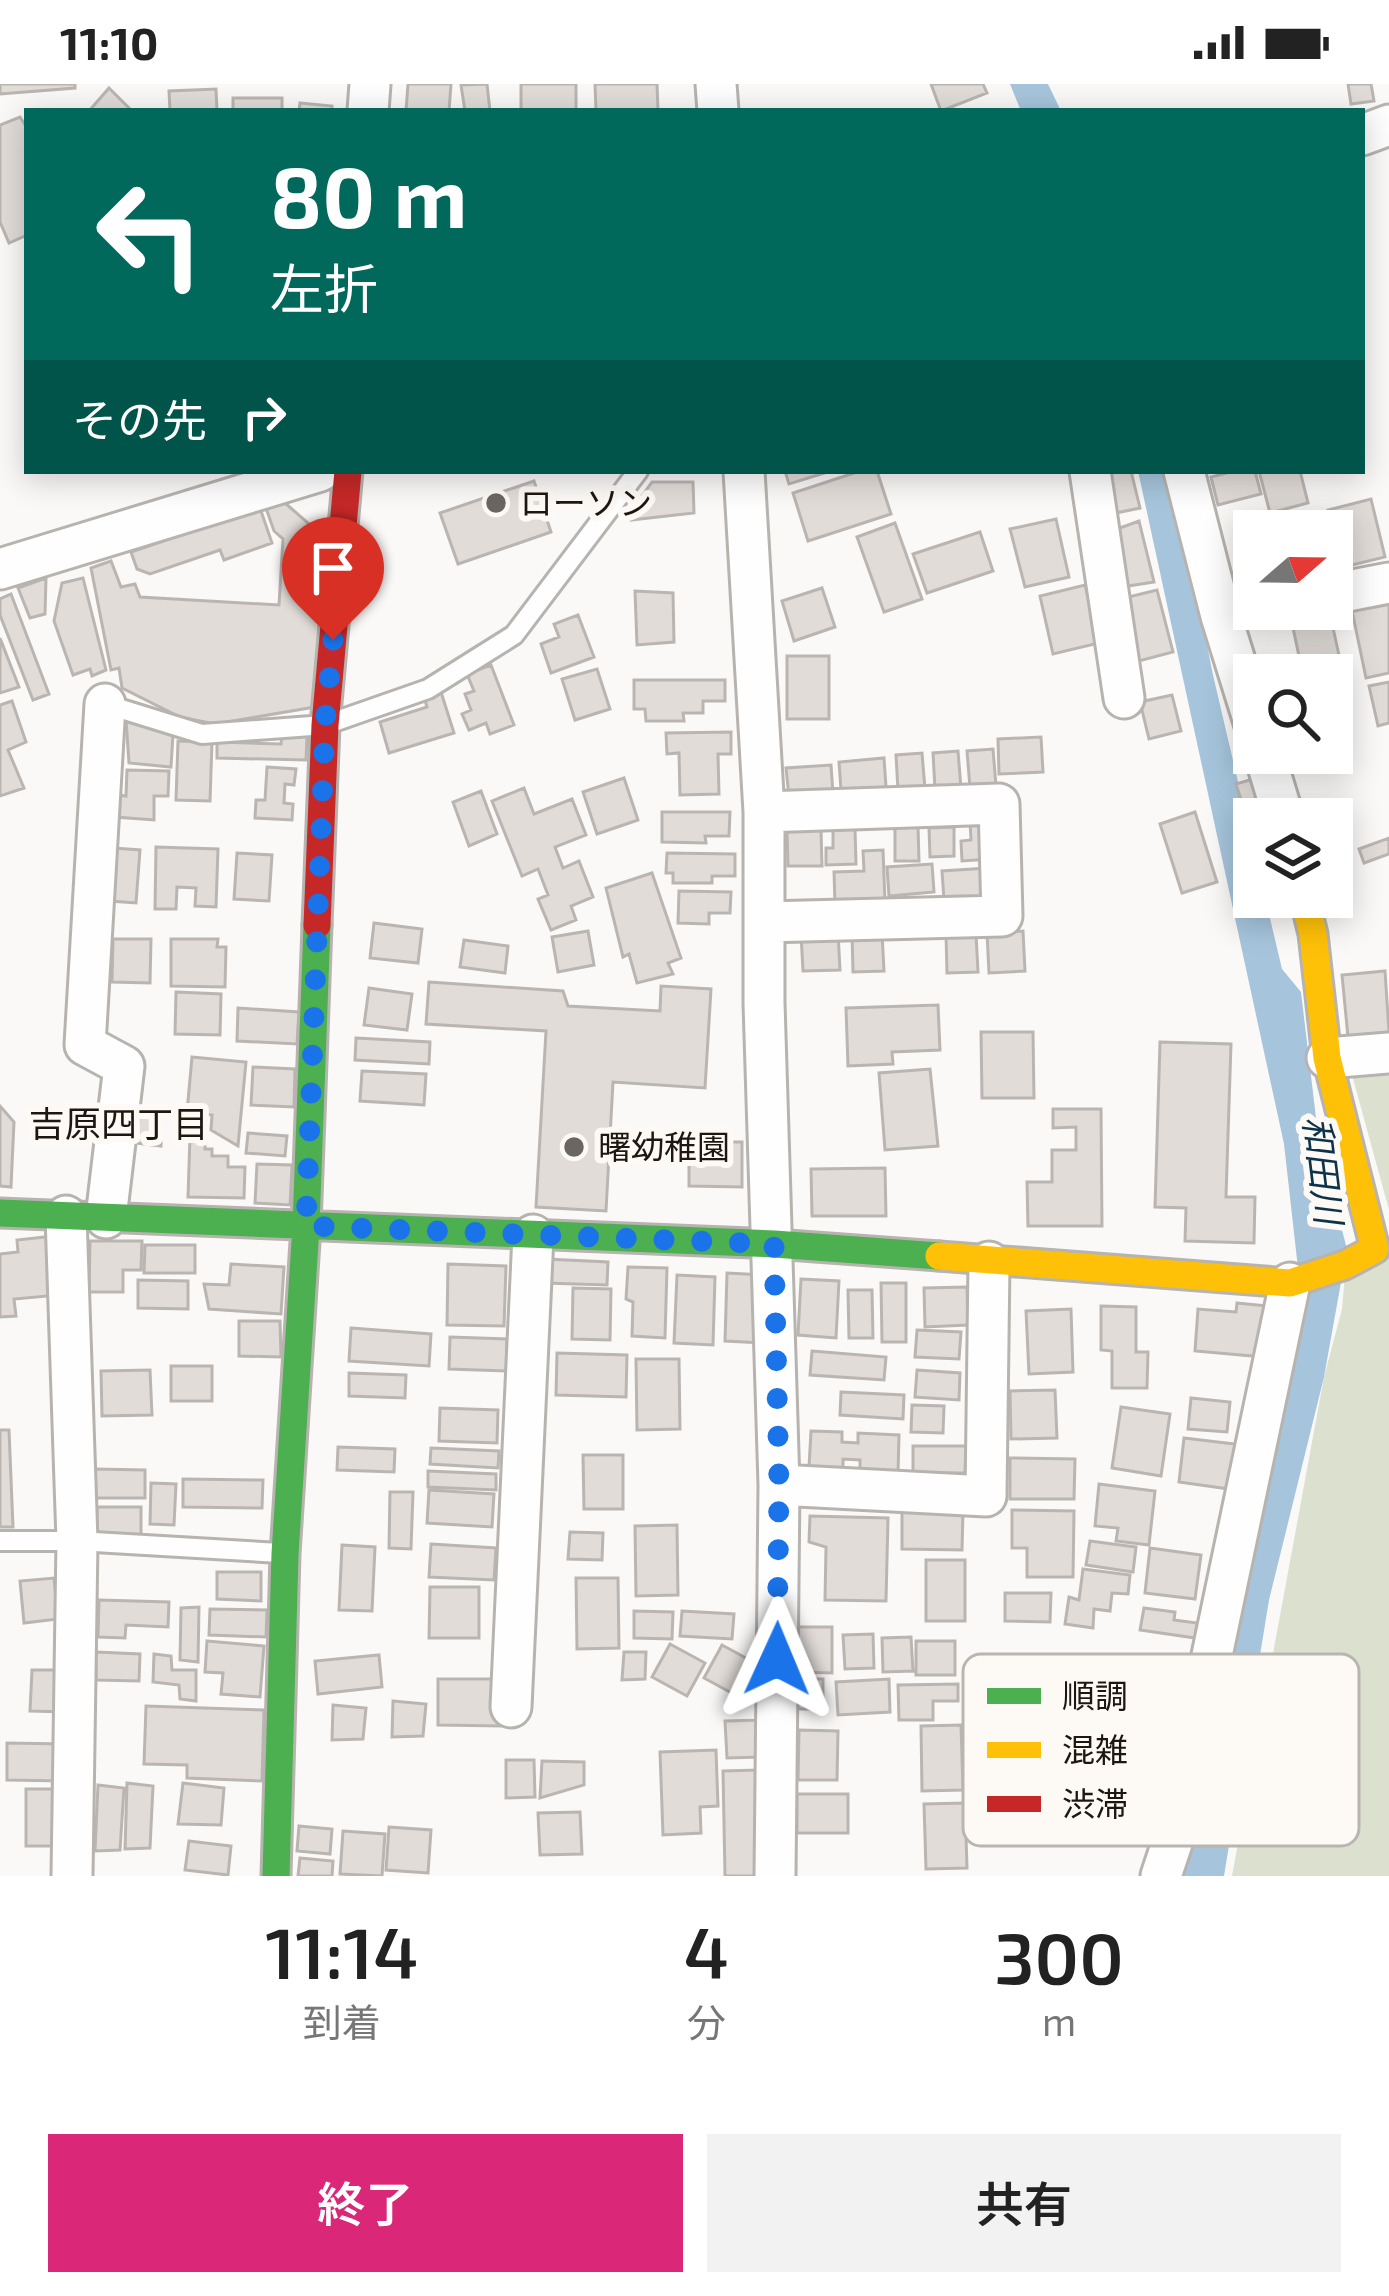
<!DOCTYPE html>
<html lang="ja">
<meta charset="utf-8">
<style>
body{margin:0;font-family:"Exo 2","Noto Sans JP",sans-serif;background:#f2f2f2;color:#222;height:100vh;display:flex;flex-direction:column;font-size:45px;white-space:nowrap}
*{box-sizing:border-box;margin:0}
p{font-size:39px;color:#767676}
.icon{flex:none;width:66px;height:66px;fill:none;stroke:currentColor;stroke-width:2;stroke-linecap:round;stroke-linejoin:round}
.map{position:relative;height:1792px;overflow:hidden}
.sheet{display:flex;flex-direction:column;background:#fff;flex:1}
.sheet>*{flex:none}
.top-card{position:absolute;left:24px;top:24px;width:1341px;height:366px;border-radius:0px;box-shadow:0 6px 30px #0003;background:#00695c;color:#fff;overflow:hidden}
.needle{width:78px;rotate:70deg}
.tools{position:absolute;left:1233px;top:426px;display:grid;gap:24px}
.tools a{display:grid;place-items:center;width:120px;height:120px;border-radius:0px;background:#fff;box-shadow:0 6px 30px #0003;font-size:60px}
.pin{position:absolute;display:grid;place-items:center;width:102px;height:102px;color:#fff;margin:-123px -51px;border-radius:50% 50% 50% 0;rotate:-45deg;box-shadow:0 0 12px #0007}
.pin .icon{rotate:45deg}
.me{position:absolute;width:132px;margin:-66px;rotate:1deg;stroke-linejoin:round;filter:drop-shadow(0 0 9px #0008)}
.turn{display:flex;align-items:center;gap:42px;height:252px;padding:0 48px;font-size:54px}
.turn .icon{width:156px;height:156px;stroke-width:2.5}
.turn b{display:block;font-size:84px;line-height:102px}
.then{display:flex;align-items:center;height:114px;padding:0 48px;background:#0003;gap:24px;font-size:45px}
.eta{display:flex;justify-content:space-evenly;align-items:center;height:204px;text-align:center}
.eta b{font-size:72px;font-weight:600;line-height:84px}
.primary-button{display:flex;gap:24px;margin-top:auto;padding:24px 48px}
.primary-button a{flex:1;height:138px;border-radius:0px;background:#db2777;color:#fff;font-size:48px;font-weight:600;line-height:138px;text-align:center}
.primary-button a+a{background:#f2f2f2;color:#222}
.status{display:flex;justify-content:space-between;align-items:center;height:84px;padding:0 60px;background:#fff;direction:ltr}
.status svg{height:33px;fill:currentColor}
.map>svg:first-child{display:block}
.green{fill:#dbe0cf}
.water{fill:#a6c5dc}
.building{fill:#e1dcd8;stroke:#bbb5b2;stroke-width:3}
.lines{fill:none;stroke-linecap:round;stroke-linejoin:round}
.lane-casing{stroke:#b7b3af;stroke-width:24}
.street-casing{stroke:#b7b3af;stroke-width:45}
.fast-casing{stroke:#b7b3af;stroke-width:33}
.slow-casing{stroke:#b7b3af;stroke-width:33}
.jam-casing{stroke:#b7b3af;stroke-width:33}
.lane{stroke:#fefefe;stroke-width:18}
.street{stroke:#fefefe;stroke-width:39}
.fast{stroke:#4caf50;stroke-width:27}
.slow{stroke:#ffc107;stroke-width:27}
.jam{stroke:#c62828;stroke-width:27}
.route{stroke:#1a73e8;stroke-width:21;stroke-dasharray:0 37.8}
.poi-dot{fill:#6b6661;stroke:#fdf9f5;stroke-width:4.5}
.labels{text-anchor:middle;stroke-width:12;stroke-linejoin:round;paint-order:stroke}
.poi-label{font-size:33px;fill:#1d1710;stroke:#fdf9f5;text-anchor:start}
.neighbourhood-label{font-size:36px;fill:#1d1710;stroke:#fdf9f5}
.water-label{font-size:36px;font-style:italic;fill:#0d334b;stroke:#fdf9f5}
.key{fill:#fdf9f5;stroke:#bab5b0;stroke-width:3}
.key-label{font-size:33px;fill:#1d1710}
</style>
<div class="status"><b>11:10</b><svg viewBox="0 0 49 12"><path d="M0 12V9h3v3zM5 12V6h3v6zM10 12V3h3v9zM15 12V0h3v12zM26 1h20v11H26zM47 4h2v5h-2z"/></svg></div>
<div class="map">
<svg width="1389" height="1792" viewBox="0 0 1389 1792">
<rect width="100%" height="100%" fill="#fbf9f7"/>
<!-- green -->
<path class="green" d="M1389,985V1126L1352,991Z
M1347,1165H1389V1792H1232L1324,1293L1342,1225Z"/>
<!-- water -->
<path class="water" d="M1010,0H1048L1061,27H1021Z
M1138,387H1172L1213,591L1254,766V813H1265L1282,885L1301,908L1319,1059L1347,1165L1324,1293L1269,1516L1224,1792H1179L1301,1211L1284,1060Z"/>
<!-- building -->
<path class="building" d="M0,0H75V4L0,10Z
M408,0H451L449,27H406Z
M487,0L490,27H465L461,1Z
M521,0H576V27H521Z
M595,0H657L658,27H596Z
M931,0H983L987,9L941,27Z
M1348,0H1371L1374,17L1351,20Z
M109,4L132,27H89Z
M216,5L217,27H170L169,7Z
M233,14H282V27H233Z
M300,19L332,22V27H299Z
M20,33L27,44V151L9,159L0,138V41Z
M785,387H828V388L789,400Z
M860,387H877L891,430L808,457L793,409Z
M1095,387H1131L1140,424L1116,429Z
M1234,387H1255L1261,410L1218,421L1211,393Z
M1259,387H1300L1308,419L1270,429Z
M534,397L551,448L458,480L440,429Z
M652,398H693L694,429L631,436L630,429Z
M1371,415L1385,473L1348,482L1339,447L1335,450L1328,426Z
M285,419L324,453L315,623L215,640L180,633L122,604L119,584L111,586L91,484L111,477L121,503L135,500L140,513L279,521L283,455L274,447L266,424Z
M260,424L272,459L224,476L220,466L150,490L137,485L131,468Z
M1311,429L1315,447H1273L1271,437Z
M1056,435L1069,493L1025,503L1010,445Z
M1139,437L1154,498L1128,502L1109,448Z
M895,439L922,515L884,528L857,453Z
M980,448L993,487L927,509L913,470Z
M46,494L45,530L30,534L18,504Z
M83,494L106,586L92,592L90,585L73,591L54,537L62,499Z
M1085,501L1099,559L1053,570L1040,512Z
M822,504L835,543L794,557L782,517Z
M1157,506L1173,568L1139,577L1124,514Z
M635,507L673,509L674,558L637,561Z
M1389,509V589L1366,594L1350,517Z
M11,510L49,610L33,616L0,531V515Z
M1330,530L1347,608L1332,612V591H1303L1292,539Z
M578,531L594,573L551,589L541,560L559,553L554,540Z
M0,554L19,603L0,609Z
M787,572H829V635H787Z
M491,581L514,641L490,650L486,639L469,646L462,630L471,626L465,610L474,607L467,590Z
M597,585L610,625L575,636L562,595Z
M634,596H725V617H703V629H683L684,637H646L645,625H634Z
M1389,598V639L1378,642L1369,602Z
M441,608L454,649L389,669L380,638L427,623L424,613Z
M1172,611L1181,647L1149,655L1140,618Z
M12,617L26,658L8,666L24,704L0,712V621Z
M126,635L173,650L171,683L129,679Z
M731,648V670H718L719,710L680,711L679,669L667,670L666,649Z
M282,651L307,652L306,676L217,674V658L281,660Z
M1041,653L1043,688L999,690L998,655Z
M178,657L212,658L210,717L176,716Z
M993,665L996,702L970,704L967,667Z
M958,667L961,704L935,705L933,669Z
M922,669L925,705L898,707L896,671Z
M884,674L886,703L841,706L839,678Z
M831,681L833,710L789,713L786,684Z
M267,683L296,685L294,701L285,700L284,719L293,720L292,736L255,734L256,716H265Z
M127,686L169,687L168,712H154V736L115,733L116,711L126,712Z
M624,694L638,736L597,750L583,708Z
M1256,694L1268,735H1254V757L1236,700Z
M524,704L534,730L572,715L586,751L555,763L563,784L579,777L593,813L571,822L576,836L551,846L538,815L548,811L538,785L522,792L492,717Z
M481,707L497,750L469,762L453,718Z
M662,728H730L729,752H705L706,759L662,758Z
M1195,728L1217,798L1182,809L1160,740Z
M988,736L991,775L962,777L961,757L971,756L970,737Z
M895,742H918L919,777H895Z
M954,743V772L930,773L929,744Z
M855,745L856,780L826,781V764H833V746Z
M821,746L822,782H788L787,747Z
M1389,754V770L1364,779L1359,765Z
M156,763L218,765L216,823L195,822L196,804L177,803L176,825H155Z
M114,764L140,766L136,819L110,817Z
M883,766L885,817L835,820L834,788L864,787L863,767Z
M237,769L272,771L269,817L234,815Z
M667,769L735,770V792H712V799H673V789H666Z
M932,780L934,808L889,812L887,783Z
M987,784L989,813L944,816L942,787Z
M652,789L681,874L668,879L673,890L637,899L629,870L623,873L606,804Z
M679,807L731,808L730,829H709V840L678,839Z
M374,839L422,845L418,879L370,874Z
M588,847L594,881L558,888L552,853Z
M1023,847L1025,887L989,889L987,849Z
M838,848L840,886L803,887L801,850Z
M882,849L884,887L853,888L852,850Z
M976,850L978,888L947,889L946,851Z
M113,855H151L150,899L112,898Z
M171,855H218L217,863H226L225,903L171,902Z
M464,856L508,862L505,889L460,883Z
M1385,887L1389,948L1348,953L1342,891Z
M429,898L563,907L568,922L660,927L661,902L711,905L705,1004L613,998L606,1127L536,1123L546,947L426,940Z
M369,904L412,910L407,946L364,941Z
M176,908L221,910L220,951L175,950Z
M938,921L940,966L892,968L893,980L848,982L846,924Z
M238,924L299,928L297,960L237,957Z
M981,948H1033L1034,1014H982Z
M356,954L430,958L429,980L355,976Z
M1160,958L1231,960L1226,1113H1255L1254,1159L1185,1157L1186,1124L1155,1123Z
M192,973L246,978L238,1062L211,1046L212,1031L187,1028Z
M253,983L295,985L294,1023L251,1021Z
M930,985L938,1062L885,1066L879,989Z
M362,987L426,990L424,1021L360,1017Z
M0,1022L14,1038L11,1103L0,1102Z
M130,1025L162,1030L161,1062L127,1058Z
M1053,1025H1101L1102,1142H1028L1027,1098H1052V1066H1076V1043L1053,1044Z
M248,1049L287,1052L285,1072L246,1069Z
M190,1052L205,1053V1065H212V1072H228V1083H245L244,1114L188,1113Z
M689,1058H742V1103L689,1102Z
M257,1080L292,1081L290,1121L255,1119Z
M885,1084L886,1132H812L811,1085Z
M54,1152L59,1211L14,1215L16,1232L0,1233V1170L18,1168L17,1156Z
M90,1157H142L141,1186H123V1208H89Z
M145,1161H195V1189H144Z
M546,1175L608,1178L607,1201L544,1199Z
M231,1180L284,1183L281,1230L209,1225L204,1200L229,1201Z
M448,1180L506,1182L504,1242L447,1241Z
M628,1183L667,1184L665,1254L632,1252L633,1218L626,1215Z
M727,1189L765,1191L763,1259L725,1257Z
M677,1191L715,1193L713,1261L674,1259Z
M801,1195L839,1197L836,1254L798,1251Z
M138,1196L188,1197V1225L138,1224Z
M881,1199H906V1258H882Z
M967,1203L968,1241L925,1243L924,1204Z
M573,1204L611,1205L610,1256L572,1255Z
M848,1206H872L873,1254H849Z
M1237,1219L1268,1222L1264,1273L1195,1267L1198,1225L1236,1228Z
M1101,1222L1136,1223V1268H1148L1147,1304H1112V1267L1101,1266Z
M1071,1225L1073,1288L1029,1290L1026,1227Z
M239,1237H280L281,1273L239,1272Z
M351,1244L431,1250L429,1282L349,1277Z
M917,1246L961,1248L959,1275L915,1273Z
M450,1253L507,1255L506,1287L449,1285Z
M812,1267L886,1273L884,1296L810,1291Z
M557,1269L627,1271L626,1313L556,1311Z
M636,1275H679L680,1345L637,1346Z
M171,1282H212V1317H171Z
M150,1286L152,1331L102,1332L101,1287Z
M917,1286L960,1289L959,1316L915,1313Z
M349,1289L406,1291L405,1314L349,1312Z
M1055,1306L1057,1354L1011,1355L1010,1307Z
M841,1308L904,1311L903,1335L840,1331Z
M1191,1314L1230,1318L1227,1348L1188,1345Z
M912,1321L944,1322L943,1349L911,1348Z
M1121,1323L1170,1330L1161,1392L1112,1384Z
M440,1324L498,1326L497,1359L439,1357Z
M0,1346H9L13,1443H0Z
M811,1347L842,1348V1358L858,1359V1349L899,1351L898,1389L860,1387V1376L843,1375V1385L809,1383Z
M1184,1354L1235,1360L1229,1405L1179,1398Z
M913,1362H966L965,1389H913Z
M338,1363L395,1365L394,1388L337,1386Z
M431,1364L499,1367L498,1384L430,1380Z
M583,1371H623V1425H584Z
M1010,1374L1075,1375L1074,1415H1010Z
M95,1385L145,1386V1414H94Z
M428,1387L496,1390V1406L428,1403Z
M183,1395L263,1396L262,1424L183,1423Z
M151,1399L176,1400L174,1441L150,1440Z
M1099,1400L1155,1407L1149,1461L1116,1457L1118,1444L1095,1442Z
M429,1406L494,1410L492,1443L427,1439Z
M390,1408H413L411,1465L389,1464Z
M97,1423H141V1451H97Z
M902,1425L963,1427L962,1466L902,1465Z
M1012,1426L1074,1427L1073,1493H1027V1464H1012Z
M810,1432L888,1434L886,1517L825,1516L826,1463L809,1458Z
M677,1441L678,1511L636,1512L635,1442Z
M570,1448L603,1449L602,1476L568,1475Z
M1090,1457L1136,1463L1133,1488L1086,1481Z
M431,1460L496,1464L494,1496L429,1493Z
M342,1461L375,1463L372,1527L339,1526Z
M1150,1464L1201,1471L1195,1515L1145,1509Z
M926,1476H965V1537H926Z
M1083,1485L1130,1491L1128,1510L1112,1509L1110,1527L1094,1525L1093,1544L1065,1540L1069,1513L1079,1516Z
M217,1488H261V1517L217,1515Z
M54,1494L58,1535L24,1539L20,1497Z
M576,1494H618L619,1564L577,1565Z
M430,1503H479V1554H429Z
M1005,1509H1051L1050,1538L1005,1537Z
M99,1516L169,1518L168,1543L126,1541L125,1554L98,1553Z
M199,1523L198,1578L180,1576L181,1524Z
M1144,1524L1175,1528L1174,1536L1197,1539L1195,1554L1140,1546Z
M210,1525L267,1526L266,1553L209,1551Z
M634,1527L673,1528L672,1555L634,1554Z
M682,1527L734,1530L732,1555L680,1552Z
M795,1543H832V1589L795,1588Z
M873,1550L874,1584L845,1585L843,1551Z
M911,1553L913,1587L883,1588L882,1554Z
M207,1557L264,1562L260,1613L221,1610L223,1589L205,1588Z
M916,1557H955V1591H916Z
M670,1560L705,1579L687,1612L652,1593Z
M722,1561L757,1580L739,1613L704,1594Z
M96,1568L140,1570L139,1597L96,1596Z
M624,1568H646L645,1595L622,1596Z
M154,1570L171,1572L172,1586H196V1617L180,1615L179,1601L153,1598Z
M379,1571L382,1603L318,1610L315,1577Z
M32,1586H66L65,1628L30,1627Z
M438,1595H501V1642L438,1641Z
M798,1595H823V1625H798Z
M889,1595L890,1628L838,1631L836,1598Z
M958,1600V1617H933V1636H899L898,1601Z
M393,1617L426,1620L423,1652L392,1653Z
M333,1621L366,1624L363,1655L332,1656Z
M146,1622L264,1626L262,1697L187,1694V1681L144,1680Z
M761,1636L763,1673L727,1674L725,1637Z
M961,1641L963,1706L922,1707L921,1642Z
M799,1646L838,1647L837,1696H798Z
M7,1659L64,1660L63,1697L7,1696Z
M716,1666L718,1722L700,1723L701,1749L663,1751L660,1668Z
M506,1676H534L535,1713L506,1714Z
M542,1677L584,1678V1701L540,1714Z
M759,1686L762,1792H725L723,1687Z
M127,1699L153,1702L150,1764L125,1765Z
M183,1699L224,1704L221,1741L178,1740Z
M98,1701L124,1704L120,1766L95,1767Z
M26,1705H63L62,1762H26Z
M797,1710H848V1749H797Z
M965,1719L967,1784L926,1785L924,1720Z
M580,1728L582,1770L540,1771L538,1729Z
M299,1742L332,1745L330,1770L297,1767Z
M389,1743L431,1746L428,1789L386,1786Z
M343,1747L385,1750L382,1792L340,1790Z
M189,1757L231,1762L228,1791L185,1786Z
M300,1774L333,1777L332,1792H298Z"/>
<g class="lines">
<defs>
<path id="lane" d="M105,620L202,650L325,641L428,605L514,551L638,387
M0,1457H77L280,1469"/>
<path id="street" d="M716,0L718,27
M368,27L370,0
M1362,51L1389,41
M744,387L764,728V919L779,1401L775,1792
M1090,387L1124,614
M1184,387L1221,532L1254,638
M0,485L320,387
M1332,510L1389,499
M105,620L85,961L124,982L106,1134
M1264,669L1284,735
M764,728L999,720L1002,832L765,838
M1327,974L1389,969
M66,1132L77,1457L72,1792
M779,1401L986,1412L989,1178
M511,1623L533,1151
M1161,1792L1174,1753L1290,1199"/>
<path id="fast" d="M0,1129L774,1160L939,1172
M276,1792L285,1470L306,1142L317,841"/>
<path id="slow" d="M939,1172L1290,1199L1345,1181L1375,1165L1327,974L1313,850L1304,813"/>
<path id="jam" d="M317,841L325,641L348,387"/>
</defs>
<!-- lane casing -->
<use href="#lane" class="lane-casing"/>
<!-- street casing -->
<use href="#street" class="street-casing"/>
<!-- fast casing -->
<use href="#fast" class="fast-casing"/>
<!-- slow casing -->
<use href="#slow" class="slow-casing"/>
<!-- jam casing -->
<use href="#jam" class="jam-casing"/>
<!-- lane -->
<use href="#lane" class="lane"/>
<!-- street -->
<use href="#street" class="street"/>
<!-- fast -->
<use href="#fast" class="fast"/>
<!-- slow -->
<use href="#slow" class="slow"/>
<!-- jam -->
<use href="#jam" class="jam"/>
</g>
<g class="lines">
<!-- route -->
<path class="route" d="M333,556L325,641L306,1142L774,1160L779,1401L777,1575"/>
</g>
<!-- markers -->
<g class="poi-dot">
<circle cx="496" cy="419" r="12"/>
<circle cx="574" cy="1063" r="12"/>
</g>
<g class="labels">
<!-- poi labels -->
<g class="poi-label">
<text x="520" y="431">ローソン</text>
<text x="598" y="1075">曙幼稚園</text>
</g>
<!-- neighbourhood labels -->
<g class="neighbourhood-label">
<text x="119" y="1053">吉原四丁目</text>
</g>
<!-- water labels -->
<g class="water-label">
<text transform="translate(1323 1086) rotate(83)" y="13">和田川</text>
</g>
</g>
<!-- legend -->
<rect x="963" y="1570" width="396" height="192" rx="18" class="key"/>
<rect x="987" y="1604" width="54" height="16" fill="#4caf50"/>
<rect x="987" y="1658" width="54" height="16" fill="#ffc107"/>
<rect x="987" y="1712" width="54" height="16" fill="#c62828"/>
<g class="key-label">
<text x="1062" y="1624">順調</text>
<text x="1062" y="1678">混雑</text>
<text x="1062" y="1732">渋滞</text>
</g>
</svg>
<div class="tools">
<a><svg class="needle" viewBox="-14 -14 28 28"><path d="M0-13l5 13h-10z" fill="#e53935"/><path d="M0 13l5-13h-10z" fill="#767676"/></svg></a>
<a><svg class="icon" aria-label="search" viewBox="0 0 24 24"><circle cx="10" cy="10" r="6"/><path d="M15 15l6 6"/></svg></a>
<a><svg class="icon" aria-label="layers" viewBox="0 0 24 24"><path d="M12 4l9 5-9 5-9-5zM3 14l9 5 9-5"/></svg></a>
</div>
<div class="pin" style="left:333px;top:556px;background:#d93025"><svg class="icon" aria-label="arrive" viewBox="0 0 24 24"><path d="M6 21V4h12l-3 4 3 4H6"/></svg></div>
<svg class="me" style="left:777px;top:1575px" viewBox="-20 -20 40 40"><path d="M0-17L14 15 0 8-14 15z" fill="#1a73e8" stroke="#fff" stroke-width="4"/></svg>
<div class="top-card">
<div class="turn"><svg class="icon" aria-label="left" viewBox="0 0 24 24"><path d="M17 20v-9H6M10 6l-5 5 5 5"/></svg><div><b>80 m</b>左折</div></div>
<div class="then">その先<svg class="icon" aria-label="right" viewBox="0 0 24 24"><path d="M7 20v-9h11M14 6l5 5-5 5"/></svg></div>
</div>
</div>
<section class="sheet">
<div class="eta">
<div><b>11:14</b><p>到着</p></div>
<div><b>4</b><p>分</p></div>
<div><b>300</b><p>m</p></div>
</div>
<div class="primary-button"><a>終了</a><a>共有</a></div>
</section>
